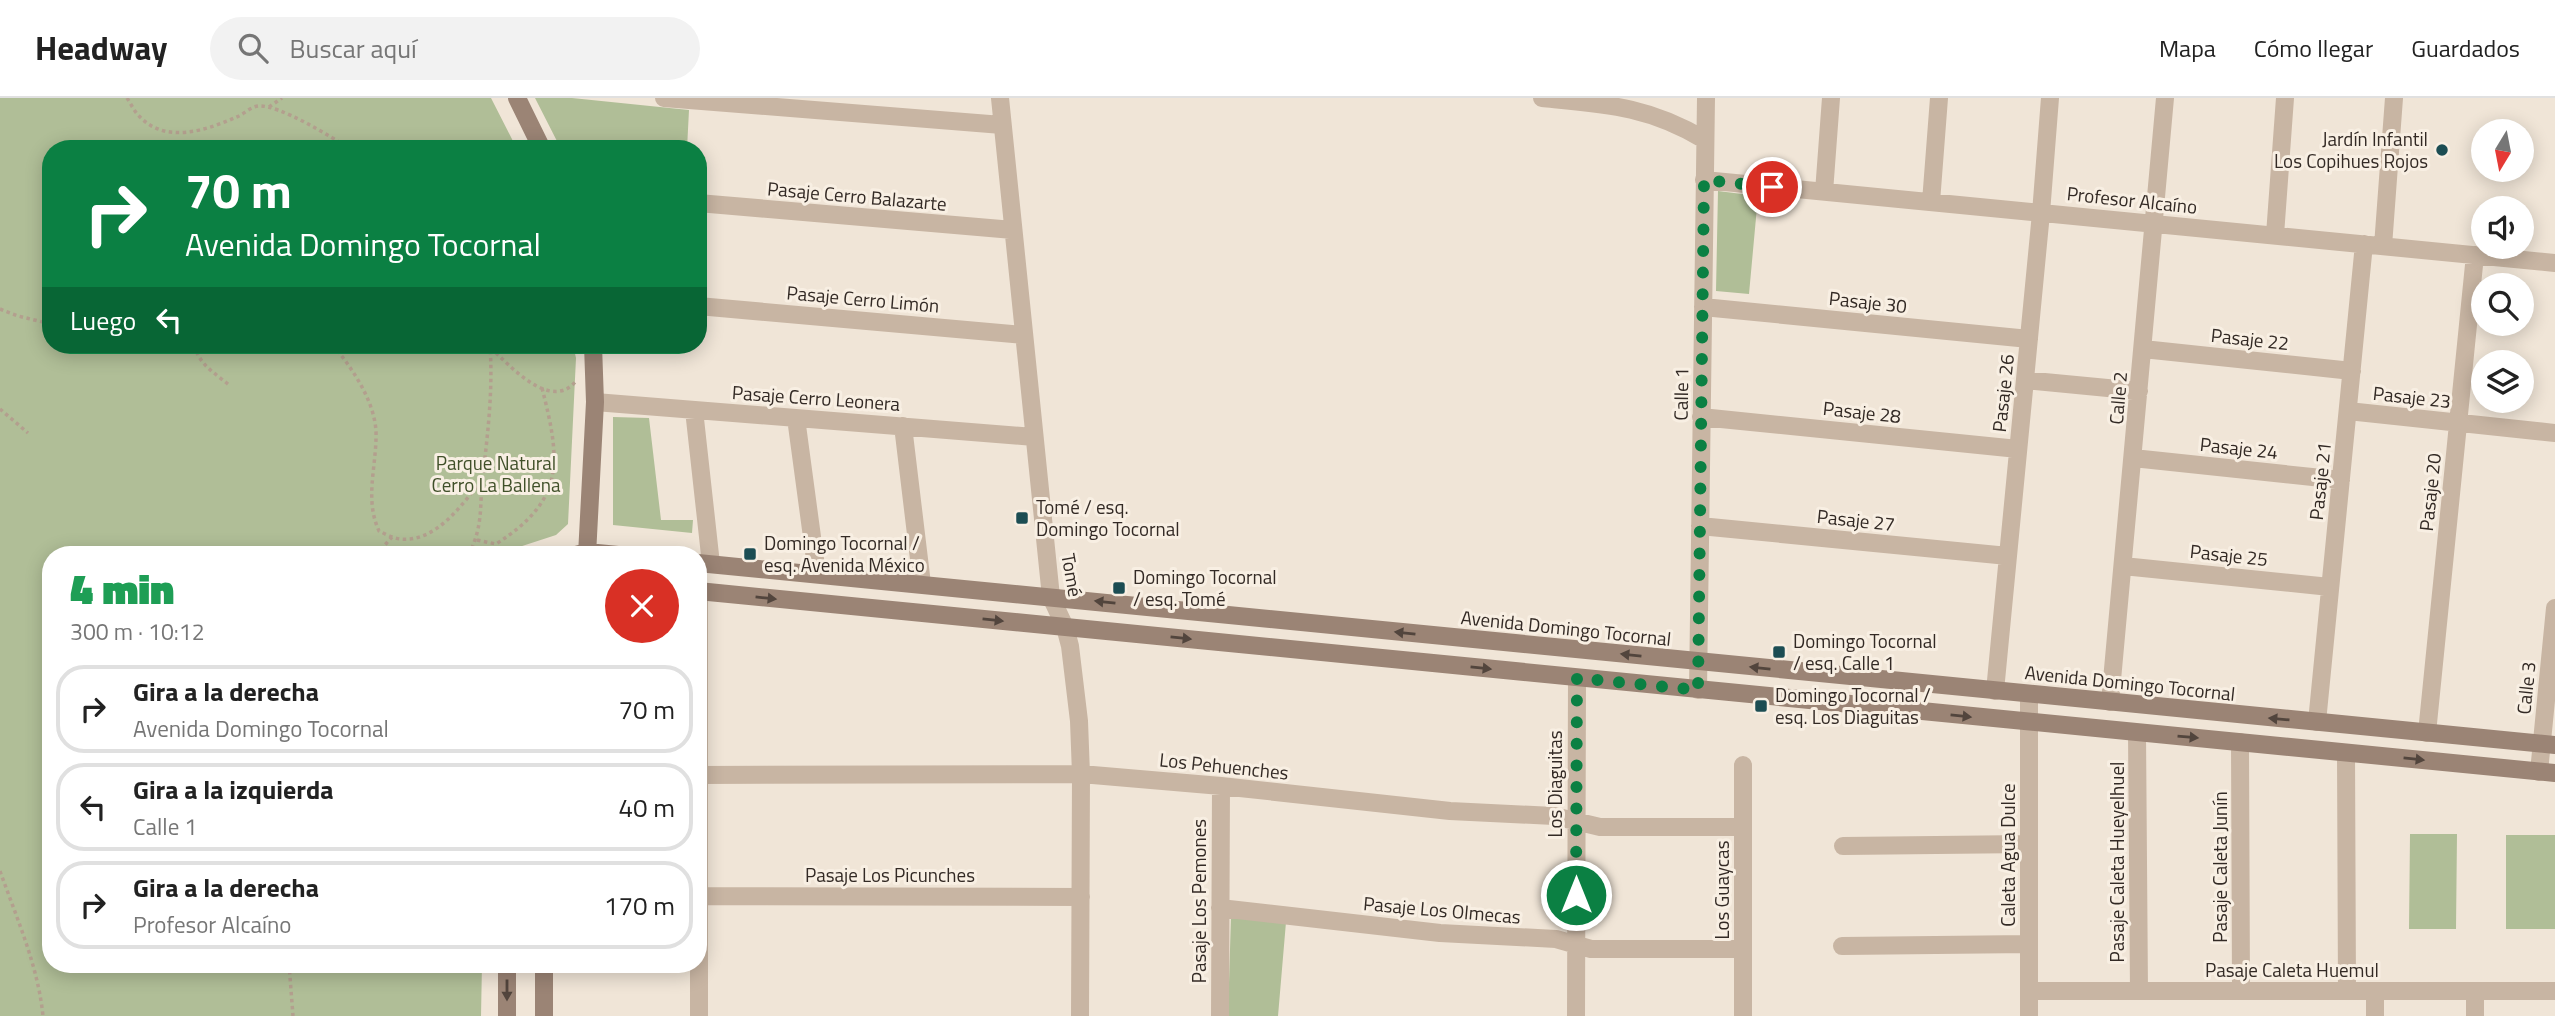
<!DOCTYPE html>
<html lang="es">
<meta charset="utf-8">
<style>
body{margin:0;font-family:"Titillium Web",sans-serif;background:#f2f2f2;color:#222;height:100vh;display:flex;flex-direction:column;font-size:26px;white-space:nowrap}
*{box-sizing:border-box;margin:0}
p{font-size:23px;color:#767676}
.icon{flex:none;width:38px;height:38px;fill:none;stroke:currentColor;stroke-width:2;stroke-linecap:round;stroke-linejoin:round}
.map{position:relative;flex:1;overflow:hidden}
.side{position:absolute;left:42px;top:448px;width:665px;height:427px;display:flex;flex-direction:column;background:#fff;border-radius:28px;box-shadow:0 4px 18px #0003}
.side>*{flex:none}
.hud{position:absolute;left:42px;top:42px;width:665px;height:214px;border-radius:28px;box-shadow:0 4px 18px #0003;background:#0b8043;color:#fff;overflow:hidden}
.needle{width:46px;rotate:190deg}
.controls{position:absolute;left:2471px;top:21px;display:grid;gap:14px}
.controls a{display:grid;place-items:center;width:63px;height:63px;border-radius:50%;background:#fff;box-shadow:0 4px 18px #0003;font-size:35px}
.pin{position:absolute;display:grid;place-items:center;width:60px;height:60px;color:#fff;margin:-30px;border:4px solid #fff;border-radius:50%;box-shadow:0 2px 7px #0007}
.me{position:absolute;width:77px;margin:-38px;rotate:0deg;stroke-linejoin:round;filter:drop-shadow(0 0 5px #0008)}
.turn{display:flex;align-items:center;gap:24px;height:147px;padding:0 28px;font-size:32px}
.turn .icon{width:91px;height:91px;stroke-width:2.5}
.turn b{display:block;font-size:49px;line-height:60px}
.then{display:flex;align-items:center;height:66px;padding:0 28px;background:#0003;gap:14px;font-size:26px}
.round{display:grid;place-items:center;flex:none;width:74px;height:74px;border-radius:37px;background:#f2f2f2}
.head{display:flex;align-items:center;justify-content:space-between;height:119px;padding:0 28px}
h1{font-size:42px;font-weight:800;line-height:52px;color:#1e9e55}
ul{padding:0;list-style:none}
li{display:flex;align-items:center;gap:21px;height:88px;margin:0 14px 10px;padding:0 14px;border:4px solid #e0e0e0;border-radius:28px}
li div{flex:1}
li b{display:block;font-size:26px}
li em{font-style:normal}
header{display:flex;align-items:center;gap:42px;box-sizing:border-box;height:98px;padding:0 35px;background:#fff;border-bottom:2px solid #e0e0e0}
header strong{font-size:33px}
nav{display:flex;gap:38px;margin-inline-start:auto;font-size:24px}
.search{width:490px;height:63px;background:#f2f2f2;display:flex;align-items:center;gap:18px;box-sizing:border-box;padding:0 24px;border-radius:38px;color:#767676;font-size:26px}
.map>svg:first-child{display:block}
.green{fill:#b0be97}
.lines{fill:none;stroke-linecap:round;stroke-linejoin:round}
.path{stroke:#b39f8e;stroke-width:3.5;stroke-dasharray:3.5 3.5;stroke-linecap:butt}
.street{stroke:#c8b5a3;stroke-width:18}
.secondary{stroke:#9b8475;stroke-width:18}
.oneway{fill:#52453d}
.route{stroke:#0b8043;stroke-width:12;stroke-dasharray:0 21.6}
.poi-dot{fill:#1c4d53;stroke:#f8efe3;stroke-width:2.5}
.labels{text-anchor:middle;stroke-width:6;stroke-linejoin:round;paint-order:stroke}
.poi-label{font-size:19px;fill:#332a25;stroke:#f8efe3;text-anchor:start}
.street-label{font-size:19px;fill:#332a25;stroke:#f8efe3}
.park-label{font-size:19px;fill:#405029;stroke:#f8efe3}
</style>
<header>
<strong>Headway</strong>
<div class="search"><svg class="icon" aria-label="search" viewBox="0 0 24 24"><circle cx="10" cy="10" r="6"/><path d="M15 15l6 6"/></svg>Buscar aquí</div>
<nav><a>Mapa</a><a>Cómo llegar</a><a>Guardados</a></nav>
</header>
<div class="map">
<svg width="2555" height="918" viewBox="0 0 2555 918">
<rect width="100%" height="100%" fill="#f0e5d7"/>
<!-- green -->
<path class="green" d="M0,0H491L517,51H51V247H573L576,260L568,426L556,437L513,451L509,457H51V866H482L481,918H0Z
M535,0H572L689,12L687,51H561Z
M1718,93L1758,98L1749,196L1716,193Z
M613,319L649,320L661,422H693L692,435L613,427Z
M2410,736H2457L2456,831H2409Z
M2506,737H2555V831H2506Z
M1231,818L1286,824L1278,918H1228Z"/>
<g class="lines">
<!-- path -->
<path class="path" d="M127,0C131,6 134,13 139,18C166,47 207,32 239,18C245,15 251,9 258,8C278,6 332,39 350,51
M269,9L282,0
M0,211L18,218L51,226
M195,247C197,265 216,276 229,287
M333,247C352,270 374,302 376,333C377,368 364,400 379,433C385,436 393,440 400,441C436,445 463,406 483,380
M491,250C510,268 551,314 576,283
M0,311L28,335
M477,442L496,446C565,402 561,364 542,290
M376,457L392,439
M469,457C484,424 479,410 483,377C488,333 493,292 490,247
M0,773C17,821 38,868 43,918
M289,866L293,918"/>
<!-- street -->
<path class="street" d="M664,0L1002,27
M1000,0L1051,499L1065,529L1070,548L1079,623L1081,676L1080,918
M1542,0C1605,6 1649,8 1705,42
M1704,82L2555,165
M1824,94L1831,0
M1931,104L1939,0
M698,105L1013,132
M2275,137L2285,0
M2383,148L2394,0
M698,208L1024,237
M1703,209L2029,241
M2143,251L2352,273
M2025,282L2139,293
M595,304L1034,339
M694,312L711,466
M2348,313L2555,335
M1701,319L2018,351
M796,320L817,476
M903,328L922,486
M2133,360L2341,382
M1700,428L2008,458
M2123,468L2330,489
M1698,592L1706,0
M1995,593L2041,115L2050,0
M2029,596V918
M2110,604L2165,0
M2317,624L2364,146
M2137,635L2139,893
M2427,635L2475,157
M2240,644L2241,893
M2346,655L2347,893
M1743,667V918
M2539,674L2555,510
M699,677L1081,676L1221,688L1450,713L1554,718L1600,729H1743
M1843,748L2029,746
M699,798L1081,799
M1220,810L1440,835L1556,841L1591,851H1743
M1842,848L2029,846
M2029,893H2555
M2475,893V918
M699,918V493
M1220,918L1221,688
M1576,918L1577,580
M2375,918V893"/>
<!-- secondary -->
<path class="secondary" d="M517,0L542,51
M576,457L587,454L618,457
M587,457L595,304L593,247
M698,465L2555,647
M698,493L2555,675
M507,866V918
M544,866V918"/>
</g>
<!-- one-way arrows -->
<defs><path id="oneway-solid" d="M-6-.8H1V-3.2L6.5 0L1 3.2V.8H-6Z" transform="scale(1.75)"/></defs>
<g class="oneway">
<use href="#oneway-solid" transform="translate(766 500) rotate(6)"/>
<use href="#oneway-solid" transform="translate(1105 504) rotate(-174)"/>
<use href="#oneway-solid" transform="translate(993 522) rotate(6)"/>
<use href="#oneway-solid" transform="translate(1405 535) rotate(-174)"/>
<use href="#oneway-solid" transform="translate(1181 540) rotate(6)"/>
<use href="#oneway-solid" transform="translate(1631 557) rotate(-174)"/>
<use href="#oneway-solid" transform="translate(1481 570) rotate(6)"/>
<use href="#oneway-solid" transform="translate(1760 570) rotate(-174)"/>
<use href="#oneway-solid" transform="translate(1961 618) rotate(6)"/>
<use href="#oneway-solid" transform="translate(2279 621) rotate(-175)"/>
<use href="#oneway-solid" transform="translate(2188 639) rotate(5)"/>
<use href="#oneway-solid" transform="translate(2414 661) rotate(6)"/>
<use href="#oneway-solid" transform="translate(507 892) rotate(90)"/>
</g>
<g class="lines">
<!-- route -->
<path class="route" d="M1576,797L1577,580L1698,592L1704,82L1772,89"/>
</g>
<!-- markers -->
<g class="poi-dot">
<circle cx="2442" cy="52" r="7"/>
<rect x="1015" y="413" width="14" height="14" rx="3.5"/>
<rect x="743" y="449" width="14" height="14" rx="3.5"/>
<rect x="1112" y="483" width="14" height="14" rx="3.5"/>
<rect x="1772" y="547" width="14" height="14" rx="3.5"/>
<rect x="1754" y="601" width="14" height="14" rx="3.5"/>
</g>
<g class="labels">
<!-- poi labels -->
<g class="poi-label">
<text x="2428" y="48" text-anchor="end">Jardín Infantil<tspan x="2428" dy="22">Los Copihues Rojos</tspan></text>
<text x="1036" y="416">Tomé / esq.<tspan x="1036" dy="22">Domingo Tocornal</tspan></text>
<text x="764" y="452">Domingo Tocornal /<tspan x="764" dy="22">esq. Avenida México</tspan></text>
<text x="1133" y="486">Domingo Tocornal<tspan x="1133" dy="22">/ esq. Tomé</tspan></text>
<text x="1793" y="550">Domingo Tocornal<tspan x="1793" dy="22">/ esq. Calle 1</tspan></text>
<text x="1775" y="604">Domingo Tocornal /<tspan x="1775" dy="22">esq. Los Diaguitas</tspan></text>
</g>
<!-- street labels -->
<g class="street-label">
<text transform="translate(857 98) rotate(5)" y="7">Pasaje Cerro Balazarte</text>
<text transform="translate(2132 102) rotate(6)" y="7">Profesor Alcaíno</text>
<text transform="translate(863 201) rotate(5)" y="7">Pasaje Cerro Limón</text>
<text transform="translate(1868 204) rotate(6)" y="7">Pasaje 30</text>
<text transform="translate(2250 241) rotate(6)" y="7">Pasaje 22</text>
<text transform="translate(2003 295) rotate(-84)" y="7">Pasaje 26</text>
<text transform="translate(1681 296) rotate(-89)" y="7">Calle 1</text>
<text transform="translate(2412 299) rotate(6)" y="7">Pasaje 23</text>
<text transform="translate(816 300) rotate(4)" y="7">Pasaje Cerro Leonera</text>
<text transform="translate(2118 300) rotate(-85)" y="7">Calle 2</text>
<text transform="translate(1862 314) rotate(6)" y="7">Pasaje 28</text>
<text transform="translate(2239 350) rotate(6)" y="7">Pasaje 24</text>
<text transform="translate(2320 383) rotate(-84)" y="7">Pasaje 21</text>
<text transform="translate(2430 394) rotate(-84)" y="7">Pasaje 20</text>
<text transform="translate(1856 422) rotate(6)" y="7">Pasaje 27</text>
<text transform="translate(2229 457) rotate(6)" y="7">Pasaje 25</text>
<text transform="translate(1072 477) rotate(80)" y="7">Tomé</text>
<text transform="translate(1566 530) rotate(6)" y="7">Avenida Domingo Tocornal</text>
<text transform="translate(2130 585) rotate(6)" y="7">Avenida Domingo Tocornal</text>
<text transform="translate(2526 590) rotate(-84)" y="7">Calle 3</text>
<text transform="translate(1224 668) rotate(6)" y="7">Los Pehuenches</text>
<text transform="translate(1555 686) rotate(-90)" y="7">Los Diaguitas</text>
<text transform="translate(2008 757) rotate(-90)" y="7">Caleta Agua Dulce</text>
<text transform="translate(2117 764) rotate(-90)" y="7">Pasaje Caleta Hueyelhuel</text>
<text transform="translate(2220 769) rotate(-90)" y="7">Pasaje Caleta Junín</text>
<text x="890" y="784">Pasaje Los Picunches</text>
<text transform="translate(1722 792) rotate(-90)" y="7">Los Guaycas</text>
<text transform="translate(1199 803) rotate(-90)" y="7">Pasaje Los Pemones</text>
<text transform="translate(1442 812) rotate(5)" y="7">Pasaje Los Olmecas</text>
<text x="2292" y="879">Pasaje Caleta Huemul</text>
</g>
<!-- park labels -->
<g class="park-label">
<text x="496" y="372">Parque Natural<tspan x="496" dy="22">Cerro La Ballena</tspan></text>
</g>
</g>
</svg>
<div class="controls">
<a><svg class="needle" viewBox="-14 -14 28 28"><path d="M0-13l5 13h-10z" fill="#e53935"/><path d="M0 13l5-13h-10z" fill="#767676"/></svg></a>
<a><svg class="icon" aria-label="sound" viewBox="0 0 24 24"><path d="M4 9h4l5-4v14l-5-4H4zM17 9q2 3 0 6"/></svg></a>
<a><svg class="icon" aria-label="search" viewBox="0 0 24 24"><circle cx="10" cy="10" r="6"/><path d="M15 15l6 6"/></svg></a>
<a><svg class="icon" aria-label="layers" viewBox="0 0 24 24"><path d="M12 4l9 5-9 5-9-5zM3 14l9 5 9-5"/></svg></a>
</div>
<div class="pin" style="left:1772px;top:89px;background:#d93025"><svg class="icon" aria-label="arrive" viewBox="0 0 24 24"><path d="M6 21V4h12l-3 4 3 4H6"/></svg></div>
<svg class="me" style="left:1576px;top:797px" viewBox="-20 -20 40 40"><circle r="17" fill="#0b8043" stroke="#fff" stroke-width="3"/><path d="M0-11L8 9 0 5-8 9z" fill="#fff"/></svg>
<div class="hud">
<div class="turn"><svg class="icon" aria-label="right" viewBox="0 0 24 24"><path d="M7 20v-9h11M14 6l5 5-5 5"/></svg><div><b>70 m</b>Avenida Domingo Tocornal</div></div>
<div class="then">Luego<svg class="icon" aria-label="left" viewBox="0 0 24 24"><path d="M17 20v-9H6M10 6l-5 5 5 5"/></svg></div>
</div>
<section class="side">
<div class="head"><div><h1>4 min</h1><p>300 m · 10:12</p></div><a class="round" style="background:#d93025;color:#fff"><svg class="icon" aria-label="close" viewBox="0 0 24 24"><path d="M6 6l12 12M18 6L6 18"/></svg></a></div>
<ul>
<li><svg class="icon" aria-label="right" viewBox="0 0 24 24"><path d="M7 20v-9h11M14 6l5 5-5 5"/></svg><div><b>Gira a la derecha</b><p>Avenida Domingo Tocornal</p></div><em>70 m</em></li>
<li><svg class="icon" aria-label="left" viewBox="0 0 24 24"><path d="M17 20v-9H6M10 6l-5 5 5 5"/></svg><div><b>Gira a la izquierda</b><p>Calle 1</p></div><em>40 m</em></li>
<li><svg class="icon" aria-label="right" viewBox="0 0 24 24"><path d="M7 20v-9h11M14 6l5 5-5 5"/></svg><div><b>Gira a la derecha</b><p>Profesor Alcaíno</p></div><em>170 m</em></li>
</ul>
</section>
</div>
